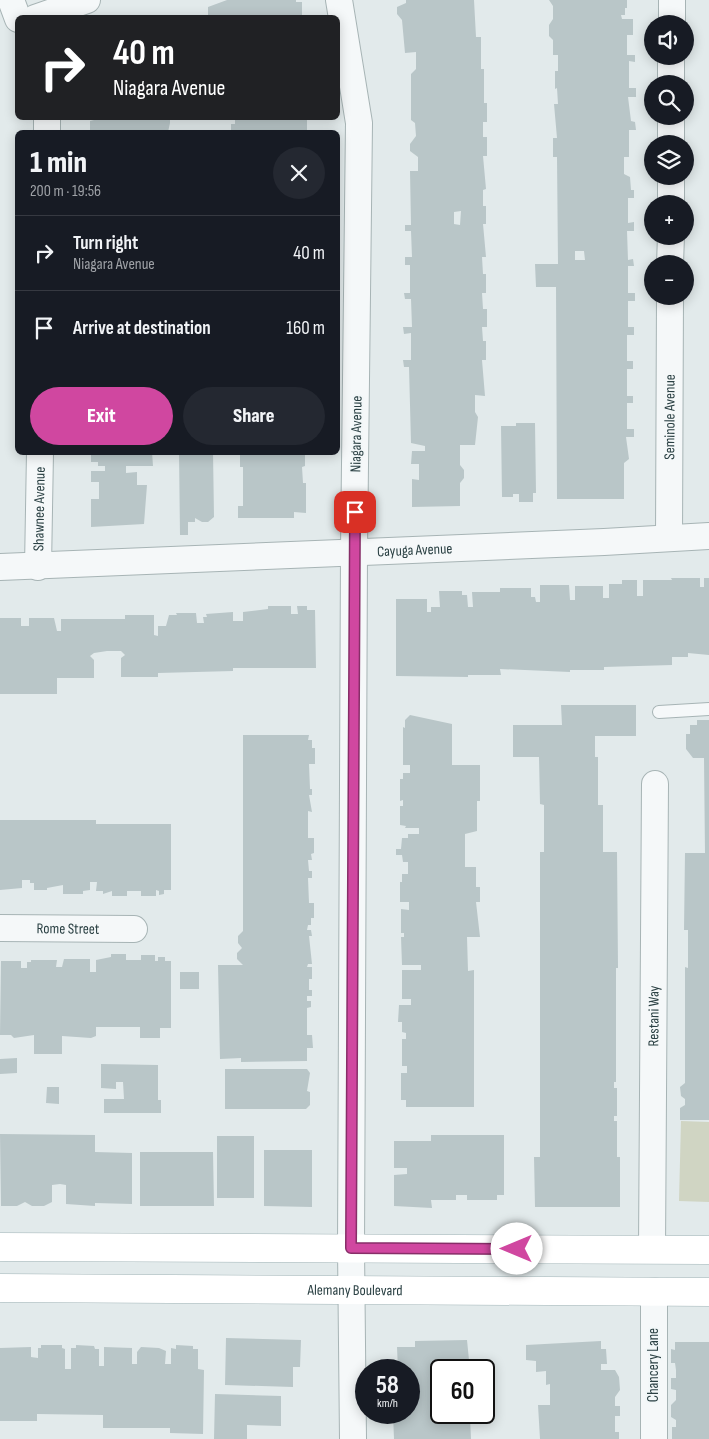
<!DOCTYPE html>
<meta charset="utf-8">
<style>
body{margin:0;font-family:"Sofia Sans Condensed",sans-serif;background:#242831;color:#f1f3f6;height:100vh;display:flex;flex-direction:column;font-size:19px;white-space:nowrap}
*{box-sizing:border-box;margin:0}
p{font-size:16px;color:#9ea1a6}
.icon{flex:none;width:28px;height:28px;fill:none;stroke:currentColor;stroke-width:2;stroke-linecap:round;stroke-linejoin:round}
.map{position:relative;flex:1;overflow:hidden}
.details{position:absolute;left:15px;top:130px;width:325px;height:325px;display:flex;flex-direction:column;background:#171b24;border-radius:8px;box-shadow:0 2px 12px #0003}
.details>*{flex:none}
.guide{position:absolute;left:15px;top:15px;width:325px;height:105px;border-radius:8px;box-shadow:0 2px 12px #0003;background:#202124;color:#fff;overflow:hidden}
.controls{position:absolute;left:644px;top:15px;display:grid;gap:10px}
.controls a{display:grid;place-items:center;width:50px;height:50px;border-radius:50%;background:#171b24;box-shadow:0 2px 12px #0003;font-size:25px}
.speed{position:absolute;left:355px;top:1359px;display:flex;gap:10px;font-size:25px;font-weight:700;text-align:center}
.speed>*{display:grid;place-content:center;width:65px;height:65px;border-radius:50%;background:#171b24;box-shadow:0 2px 12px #0003;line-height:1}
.speed small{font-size:12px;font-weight:400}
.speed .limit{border:2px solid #111;border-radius:8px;background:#fff;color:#111}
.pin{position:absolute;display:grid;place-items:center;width:42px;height:42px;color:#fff;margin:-21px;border-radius:10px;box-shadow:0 2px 8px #0006}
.me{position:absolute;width:55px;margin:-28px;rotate:270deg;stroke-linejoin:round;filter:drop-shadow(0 0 4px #0008)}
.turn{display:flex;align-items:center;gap:18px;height:105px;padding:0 15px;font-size:22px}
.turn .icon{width:65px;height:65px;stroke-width:2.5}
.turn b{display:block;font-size:35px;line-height:42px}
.round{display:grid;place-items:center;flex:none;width:52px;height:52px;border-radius:26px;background:#242831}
.overview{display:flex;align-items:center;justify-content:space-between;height:85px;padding:0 15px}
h1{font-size:30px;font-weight:800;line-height:38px}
.action{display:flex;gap:10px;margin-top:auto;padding:10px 15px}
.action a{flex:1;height:58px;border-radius:30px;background:#d047a0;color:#fff;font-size:20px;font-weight:800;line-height:58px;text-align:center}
.action a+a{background:#242831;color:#f1f3f6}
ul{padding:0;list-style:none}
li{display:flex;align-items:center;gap:15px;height:75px;padding:0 15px;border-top:1px solid #363941}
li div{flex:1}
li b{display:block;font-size:19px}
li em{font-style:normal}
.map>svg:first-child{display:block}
.green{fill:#d0d5c3}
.building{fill:#b9c6c8;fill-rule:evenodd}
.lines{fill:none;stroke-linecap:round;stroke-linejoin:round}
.lane-casing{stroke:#a7b4b5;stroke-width:14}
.street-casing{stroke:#a7b4b5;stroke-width:28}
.primary-casing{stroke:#a1b4b7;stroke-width:29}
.lane{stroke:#f5f8f9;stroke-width:12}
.street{stroke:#f5f8f9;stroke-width:26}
.primary{stroke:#fff;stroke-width:28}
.route-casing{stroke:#872e68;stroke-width:12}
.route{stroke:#d047a0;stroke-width:9}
.labels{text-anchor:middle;stroke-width:4;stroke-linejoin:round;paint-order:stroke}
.street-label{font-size:15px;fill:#2a4043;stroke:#f2f7f8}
</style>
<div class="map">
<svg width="709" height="1439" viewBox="0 0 709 1439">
<rect width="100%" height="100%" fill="#e2eaeb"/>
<!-- green -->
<path class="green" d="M681,1121L709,1122V1202L679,1201Z"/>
<!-- building -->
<path class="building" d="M227,0H296V2H302V18H208V7Z
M406,0H474L476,37H481V69H484V103H487V122H483V137H487V156H483L486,189L483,190V206H486V224H483L486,257H482L483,274H486V293H482L483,309H487V327H482L483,341H486V360H482L485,396L475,395V412L478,417L475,445H460V465L464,470V478L460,483V506L412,507V479L419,480V464H411L412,451H425V446L411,443L409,367H404L403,360H411V333L404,334L403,327H412L411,299H405L404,293H410V265H405V257H412L411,231H405V225H411L410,171H418V157L410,151V144L416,136L415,123L411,120V74L416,69V52L405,53L402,20L397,14V7L406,3ZM461,211L460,225L454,224V212Z
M549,0H627V8H625V15H621L622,19H633V35H627V55H635V62L629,61V88H636V97H628L631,121L635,122L636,130H629V157H624V174L630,177L631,190H634V198H628V223L634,222V231H627L628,260L633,259L634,266H628V293H635V301H628V327H634V335H627V361H633V369H627V396H633V403H627V429H634V437H626L629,459L624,463V499H557L556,287H536L535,264H558L557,157H553V138H557L554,104H558L557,88L555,89V71H558V55H553V40L549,36V25L553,19V6ZM575,251H584L585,260H575Z
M94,118H170V123L168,132H90V121L94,120Z
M235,118H307V132H231V124H235Z
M516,423H535L536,493H533V502H519V494H513V497H502L501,426H516Z
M91,452H152L153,466H126V473L137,472V485H147L144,524L91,527V499H99V482H91V471H105V466H98V462H91Z
M179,452H213L214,517L208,522H202L195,518V522H188V535H180Z
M240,452H305V466L302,467L303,483H306V513L294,512V518H238V506H243V467H240Z
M671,578H700V587H704V578H709V655L688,653V657H672V665L604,667V670H570V672L500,669L501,675H468V677L396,676V599H427V612H431V607H440L439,591H462V595H467L468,607H473L472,592H500V588H531V597H535L536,602H540V585H569L570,600H575V586H603V598H609V584H622V580H637V596H643V580H672Z
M268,606H291V614H298L297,606H307V610H315L316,668H233V671L158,673V677H121V658L125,655L121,651H107L94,653L90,656L94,660V678H57V694H0V618H21V626H29V618H54L57,631H61V619H125V615H154V635L158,636V626H166L169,615H177L176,613H196L197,623H204L203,617H207L206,614L233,612V621H243V612L268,609Z
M561,705H636V736H595V757H598V805H603V852H617L618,968H616V1082H614V1088H617V1116H614V1121H617V1157H620V1207H535L534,1157H540V852H544V805L540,804L539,757H513V725H562Z
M410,715L452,724V765H480V801H477V831L465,834V867H476V887H480V902H476L480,937H467L468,971L474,970V1107H406V1100H401V1073H407V1066H402V1039H406V1033L402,1032V1022H398L399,1005H411V999H402V970H421V965H402L401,937H404V933H401V909L409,910V902H400V882H402V874H408V862H403L402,855H396V849H401L402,838H408V834H419V828H405L406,826L400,825V806H403V800L400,801V779H403V773H410V765H403V727L405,728V720Z
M697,720H709V1120H680V1108L685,1105V1099L681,1096L680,1087L685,1083V967L688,968V930H684L685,853H705L704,758H693L686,749V734H690V725H697Z
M243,735H309L308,740H312V748H315V764H309L310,789H312V795H309L312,812L308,811V838H314V853L311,854L312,860H308L309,871H312V878H308L309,903H314V918H311V925H308L307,930H311L312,936H309L312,964H308L307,967H312V979H309V990H312V996H307V1001H311V1007L307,1008V1035H312L313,1048H307V1061L241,1062V1058L220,1059L218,965H243L237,959V953L242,948L238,943V936L243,931Z
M0,820H96V824H171V890H164V894L159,895V891L156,890V896H141V891H127V896H112V891L103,894V891H96L97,882H90V890L83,891V894H63V885L47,888V890H34V883H30V880H22V888L0,890Z
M111,954H126V960H141V955H155V961H158V957H165V961H171V1028H160V1038H140V1027H96V1036L91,1038L62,1036V1054H34V1035L14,1038L11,1035H0L1,961H21V968H27V962H31V960H57L56,967H62L64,959H90V972H96V960L111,957Z
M180,972H199V989H180Z
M17,1058V1073L0,1074V1059Z
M101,1064L158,1065V1100H161V1113H104V1099H124L123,1082H116V1089L101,1088Z
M225,1069H307L310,1073L307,1091L310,1092V1105L306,1109H225Z
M47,1087H59V1104L46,1103Z
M0,1134L95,1135V1152L132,1153V1204L95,1203V1206L66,1204V1185L60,1184L52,1185V1202L44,1206H32L25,1202L17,1206H1Z
M431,1135H504V1195H497V1200H467V1195H456V1200H431L432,1208L394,1206V1175L407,1174V1168H394V1141H431Z
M217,1136H254V1198H217Z
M264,1150H312V1207L264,1206Z
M140,1152H213L214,1206H140Z
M226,1338L301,1340L300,1367H293V1387L225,1385Z
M467,1340L470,1370H441L440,1412V1418L470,1417L471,1439H394L393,1413L409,1412V1370H398L397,1347H415V1341Z
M601,1341V1349H606L607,1364H601V1370H615L619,1377L620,1390L615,1397V1406H620V1416H615V1432H619V1439H540L538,1405H550V1384L546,1385V1371L536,1372V1361L526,1360V1345Z
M675,1342H709V1439H672V1427H676V1420L671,1417V1405L676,1400V1390L671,1389V1378H676V1370L675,1363H671V1349L675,1350Z
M41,1345H62V1348L65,1349V1369H71V1348H76V1345L94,1346L95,1349H99V1366H104V1347L132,1348V1364H137V1352L141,1347L159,1348L166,1351L165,1364H171V1348L176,1349V1345L193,1346V1349H198V1369L204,1370L203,1434L170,1433V1428H103V1415L37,1414V1421H0V1348L31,1347V1357L38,1358V1348H41Z
M215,1394L281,1396V1426L247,1425V1439H214Z"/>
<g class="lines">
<defs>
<path id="lane" d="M659,712L709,709"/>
<g id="street">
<path d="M11,0L18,19"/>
<path d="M339,0L359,123L354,551L351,1248L353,1439"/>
<path d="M35,18L87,0"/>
<path d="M672,24V0"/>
<path d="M671,84V56"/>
<path d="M47,132V118"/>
<path d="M671,144V116"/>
<path d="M671,204V176"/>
<path d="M670,264L671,236"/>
<path id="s1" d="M669,538L670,296"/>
<path id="s2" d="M0,567L604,542L709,536"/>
<path id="s3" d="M38,567L40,452"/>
<path id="s4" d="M0,928L134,929"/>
<path id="s5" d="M652,1250L655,784"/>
<path d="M654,1439V1291"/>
</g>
<g id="primary">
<path d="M0,1247L709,1250"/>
<path id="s6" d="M0,1288L709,1292"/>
</g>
</defs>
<!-- lane casing -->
<use href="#lane" class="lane-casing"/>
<!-- street casing -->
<use href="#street" class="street-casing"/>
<!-- primary casing -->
<use href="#primary" class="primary-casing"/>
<!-- lane -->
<use href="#lane" class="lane"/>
<!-- street -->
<use href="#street" class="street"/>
<!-- primary -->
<use href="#primary" class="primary"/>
</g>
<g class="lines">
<defs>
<path id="route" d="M355,512L351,1248L517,1249"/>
</defs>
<!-- route casing -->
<use href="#route" class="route-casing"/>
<!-- route -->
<use href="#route" class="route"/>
</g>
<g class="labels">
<!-- street labels -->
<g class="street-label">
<text dy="5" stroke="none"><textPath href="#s1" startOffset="121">Seminole Avenue</textPath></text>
<text transform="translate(356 434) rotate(-89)" y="5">Niagara Avenue</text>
<text dy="5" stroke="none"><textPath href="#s3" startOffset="58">Shawnee Avenue</textPath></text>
<text dy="5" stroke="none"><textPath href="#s2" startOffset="415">Cayuga Avenue</textPath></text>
<text dy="5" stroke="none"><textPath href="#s4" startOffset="68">Rome Street</textPath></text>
<text dy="5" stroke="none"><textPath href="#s5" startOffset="234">Restani Way</textPath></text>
<text dy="5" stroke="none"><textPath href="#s6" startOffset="355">Alemany Boulevard</textPath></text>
<text transform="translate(653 1365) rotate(-90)" y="5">Chancery Lane</text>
</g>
</g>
</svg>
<div class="controls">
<a><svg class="icon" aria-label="sound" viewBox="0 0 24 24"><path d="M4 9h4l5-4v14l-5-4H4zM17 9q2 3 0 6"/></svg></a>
<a><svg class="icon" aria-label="search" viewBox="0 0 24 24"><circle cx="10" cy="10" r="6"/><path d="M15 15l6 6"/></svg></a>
<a><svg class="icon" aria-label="layers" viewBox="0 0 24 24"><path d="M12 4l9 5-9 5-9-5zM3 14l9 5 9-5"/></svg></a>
<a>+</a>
<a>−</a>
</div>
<div class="speed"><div>58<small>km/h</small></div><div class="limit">60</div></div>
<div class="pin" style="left:355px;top:512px;background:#d93025"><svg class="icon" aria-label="arrive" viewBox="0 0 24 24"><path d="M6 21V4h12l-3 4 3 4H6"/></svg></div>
<svg class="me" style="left:517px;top:1249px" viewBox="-20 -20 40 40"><circle r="19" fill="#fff"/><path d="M0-13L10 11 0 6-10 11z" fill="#d047a0"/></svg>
<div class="guide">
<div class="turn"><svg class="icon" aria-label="right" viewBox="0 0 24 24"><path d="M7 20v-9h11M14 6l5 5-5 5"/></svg><div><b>40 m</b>Niagara Avenue</div></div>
</div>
<section class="details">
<div class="overview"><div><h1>1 min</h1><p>200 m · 19:56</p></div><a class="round"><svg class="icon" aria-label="close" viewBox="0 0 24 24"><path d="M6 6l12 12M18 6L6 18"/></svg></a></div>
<ul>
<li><svg class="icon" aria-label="right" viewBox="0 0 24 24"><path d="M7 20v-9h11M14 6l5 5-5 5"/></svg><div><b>Turn right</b><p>Niagara Avenue</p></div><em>40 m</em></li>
<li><svg class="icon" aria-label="arrive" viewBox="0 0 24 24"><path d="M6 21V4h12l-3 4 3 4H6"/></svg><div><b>Arrive at destination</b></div><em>160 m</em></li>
</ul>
<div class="action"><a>Exit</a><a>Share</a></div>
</section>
</div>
